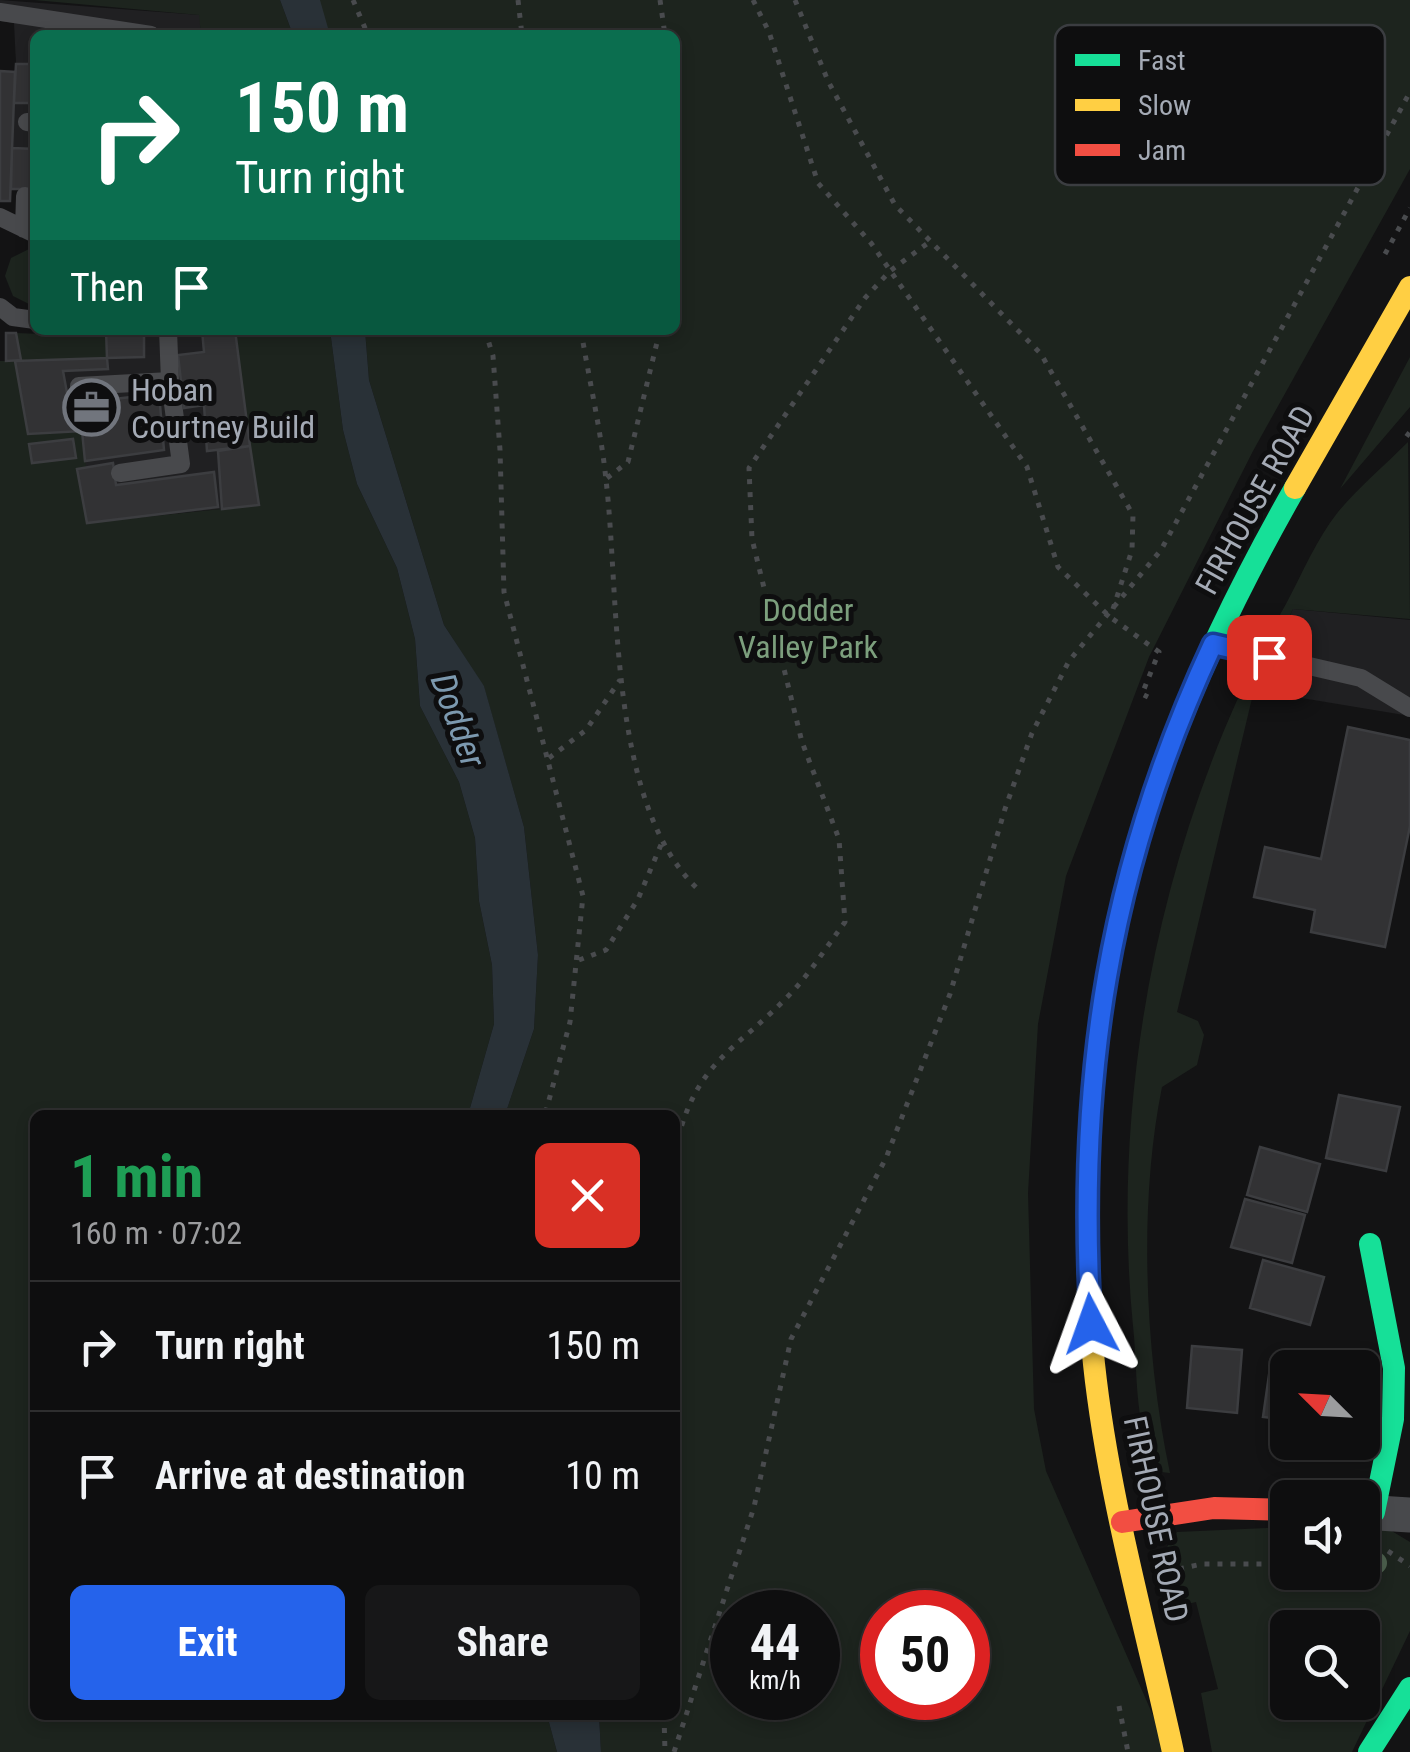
<!DOCTYPE html>
<meta charset="utf-8">
<style>
body{margin:0;font-family:"Roboto Condensed",sans-serif;background:#171718;color:#f1f3f6;height:100vh;display:flex;flex-direction:column;font-size:38px;white-space:nowrap}
*{box-sizing:border-box;margin:0}
p{font-size:32px;color:#9b9c9e}
.icon{flex:none;width:55px;height:55px;fill:none;stroke:currentColor;stroke-width:2;stroke-linecap:round;stroke-linejoin:round}
.map{position:relative;flex:1;overflow:hidden}
.sheet{position:absolute;left:30px;top:1110px;width:650px;height:610px;display:flex;flex-direction:column;background:#0e0e0f;border-radius:15px;box-shadow:0 5px 15px #0003,0 0 0 2px #2e2e2f}
.sheet>*{flex:none}
.guide{position:absolute;left:30px;top:30px;width:650px;height:305px;border-radius:15px;box-shadow:0 5px 15px #0003,0 0 0 2px #2e2e2f;background:#0b6e4f;color:#fff;overflow:hidden}
.needle{width:65px;rotate:294deg}
.tools{position:absolute;left:1270px;top:1350px;display:grid;gap:20px}
.tools a{display:grid;place-items:center;width:110px;height:110px;border-radius:15px;background:#0e0e0f;box-shadow:0 5px 15px #0003,0 0 0 2px #2e2e2f;font-size:50px}
.speed{position:absolute;left:710px;top:1590px;display:flex;gap:20px;font-size:50px;font-weight:700;text-align:center}
.speed>*{display:grid;place-content:center;width:130px;height:130px;border-radius:50%;background:#0e0e0f;box-shadow:0 5px 15px #0003,0 0 0 2px #2e2e2f;line-height:1}
.speed small{font-size:25px;font-weight:400}
.speed .limit{border:15px solid #d22;background:#fff;color:#111}
.pin{position:absolute;display:grid;place-items:center;width:85px;height:85px;color:#fff;margin:-42px;border-radius:20px;box-shadow:0 5px 15px #0006}
.me{position:absolute;width:110px;margin:-55px;rotate:356deg;stroke-linejoin:round;filter:drop-shadow(0 0 8px #0008)}
.turn{display:flex;align-items:center;gap:35px;height:210px;padding:0 40px;font-size:45px}
.turn .icon{width:130px;height:130px;stroke-width:2.5}
.turn b{display:block;font-size:70px;line-height:85px}
.then{display:flex;align-items:center;height:95px;padding:0 40px;background:#0003;gap:20px;font-size:38px}
.round{display:grid;place-items:center;flex:none;width:105px;height:105px;border-radius:15px;background:#171718}
.summary{display:flex;align-items:center;justify-content:space-between;height:170px;padding:0 40px}
h1{font-size:60px;font-weight:700;line-height:75px;color:#1e9e55}
.button{display:flex;gap:20px;margin-top:auto;padding:20px 40px}
.button a{flex:1;height:115px;border-radius:15px;background:#2563eb;color:#fff;font-size:40px;font-weight:700;line-height:115px;text-align:center}
.button a+a{background:#171718;color:#f1f3f6}
ul{padding:0;list-style:none}
li{display:flex;align-items:center;gap:30px;height:130px;padding:0 40px;border-top:2px solid #2e2e2f}
li div{flex:1}
li b{display:block;font-size:38px}
li em{font-style:normal}
.map>svg:first-child{display:block}
.built{fill:#202022}
.green{fill:#1d241e;fill-rule:evenodd}
.water{fill:#293137}
.building{fill:#323234;stroke:#3c3d40;stroke-width:2.5}
.lines{fill:none;stroke-linecap:round;stroke-linejoin:round}
.path{stroke:#494b4e;stroke-width:5;stroke-dasharray:5 8;stroke-linecap:butt}
.lane{stroke:#48494c;stroke-width:18}
.street{stroke:#48494c;stroke-width:35}
.fast{stroke:#16e098;stroke-width:22}
.slow{stroke:#ffcf43;stroke-width:22}
.jam{stroke:#f24e42;stroke-width:22}
.tree{fill:#4d604e}
.route-casing{stroke:#184099;stroke-width:25}
.route{stroke:#2563eb;stroke-width:18}
.labels{text-anchor:middle;stroke-width:10;stroke-linejoin:round;paint-order:stroke}
.poi-label{font-size:32px;fill:#a4aab5;stroke:#0e0e0f;text-anchor:start}
.street-label{font-size:32px;fill:#a4aab5;stroke:#0e0e0f}
.park-label{font-size:32px;fill:#7c9f7d;stroke:#0e0e0f}
.water-label{font-size:35px;font-style:italic;fill:#7c99af;stroke:#0e0e0f}
.key{fill:#0e0e0f;stroke:#3b3d41;stroke-width:2.5}
.key-label{font-size:28px;fill:#a4aab5}
</style>
<div class="map">
<svg width="1410" height="1752" viewBox="0 0 1410 1752">
<rect width="100%" height="100%" fill="#131314"/>
<!-- built -->
<path class="built" d="M0,0L200,15L201,35H35V189H11L10,201L0,71L15,72L16,64L14,23L0,21Z
M106,330H235L259,505L87,523L77,469L85,467L28,434L15,361L106,358Z
M1293,609L1410,620V716L1254,690Z"/>
<!-- green -->
<path class="green" d="M34,0H280L293,35H201L199,15Z
M315,0H1410V169L1253,451L1149,657L1066,876L1038,1024L1028,1193L1034,1409L1046,1471L1169,1752H601L599,1715H675V1115H505L534,1029L538,955L524,827L484,687L444,625L369,380L365,330H675V35H323ZM732,1612H818V1698H732ZM882,1612H968V1698H882Z
M35,246V306H33L13,296L5,276L11,258Z
M73,330H106L107,358L21,360L16,333L66,335Z
M234,330H330L343,430L357,484L397,568L415,639L420,706L459,782L475,838L479,901L492,965L494,1024L468,1115H35V1715H547L557,1752H0V361H15L28,434L82,431L86,467L77,469L88,523L259,505Z
M1410,357V407L1340,489Z
M1408,442L1410,619L1293,609L1254,690L1177,1012L1198,1021L1204,1035L1197,1065L1162,1087C1138,1206 1145,1355 1170,1473L1161,1472C1133,1437 1138,1369 1133,1326C1109,1083 1165,816 1286,604C1302,574 1317,538 1338,512C1359,487 1385,465 1408,442Z
M1287,1527L1288,1572H1362L1363,1527H1385L1410,1542V1631L1352,1752H1212L1201,1693L1218,1689L1196,1602L1179,1606L1162,1555L1177,1532ZM1288,1628H1362V1702H1288Z"/>
<!-- water -->
<path class="water" d="M280,0H320L330,35H293Z
M330,330H365L369,380L444,625L484,686L524,827L538,955L534,1029L505,1115H468L494,1024L492,965L479,901L475,838L459,782L420,706L415,639L397,568L357,484L343,430Z
M547,1715H599L601,1752H557Z"/>
<!-- building -->
<path class="building" d="M16,64H35V103H14Z
M0,71L15,72L10,201H0Z
M12,148L35,149V189H11Z
M106,330H144V357L107,358Z
M202,330H235L250,446L207,451L204,405L184,408L178,355L204,352Z
M6,333H16L21,360L6,361Z
M107,358L108,369L63,371L69,404L159,394L164,450L85,461L82,431L28,434L15,361Z
M73,439L76,458L32,463L29,444Z
M250,446L259,505L222,509L218,451Z
M113,463L116,485L214,472L218,507L87,523L77,469Z
M1348,727L1410,740V826L1385,947L1311,932L1315,910L1254,897L1265,847L1321,859Z
M1339,1095L1400,1107L1386,1171L1326,1158Z
M1260,1147L1320,1164L1307,1212L1247,1195Z
M1245,1199L1305,1215L1292,1263L1231,1247Z
M1263,1260L1324,1277L1310,1325L1250,1308Z
M1192,1346L1242,1350L1237,1413L1187,1408Z
M1270,1368L1288,1370V1420L1263,1417Z"/>
<g class="lines">
<!-- path -->
<path class="path" d="M353,0L368,35
M518,0L522,35
M660,0L665,35
M753,0L769,32L818,183L871,243L1027,467L1058,567L1110,617L1159,652L1142,694L1148,697
M795,0L828,81L895,205L1041,354L1133,515L1132,550L1113,609
M1385,254L1410,208
M485,330L493,356L500,450L504,592L583,896L570,1022L545,1115
M581,330C589,380 601,430 606,480C620,598 607,808 701,892
M1406,433L1410,436
M607,478L628,462L660,330
M549,758L586,730L620,680
M579,960L606,950L638,899L663,840
M675,1151C695,1059 736,1052 793,991C812,970 828,945 845,922L839,839L802,742L752,539L749,468L865,298L890,271L928,243
M1388,1551L1410,1566
M1179,1569L1202,1564H1288
M1119,1706L1128,1752
M664,1715L665,1752
M674,1752L754,1507L791,1339L886,1158L950,994L1005,809L1032,733L1069,661L1161,550L1410,92"/>
<!-- lane -->
<path class="lane" d="M0,12L151,35
M27,122L35,123
M0,217L35,234
M24,229L25,196
M0,307L13,317L35,320
M79,386L170,381L168,330
M120,473L181,464L170,381
M1218,645L1361,678L1410,708"/>
<!-- street -->
<path class="street" d="M1362,1512L1410,1515"/>
<!-- fast -->
<path class="fast" d="M1100,1023C1123,832 1201,653 1295,488
M1370,1244L1394,1368L1393,1419L1374,1512
M1369,1752L1410,1688"/>
<!-- slow -->
<path class="slow" d="M1295,488L1410,287
M1100,1023C1086,1137 1082,1250 1094,1364C1108,1495 1145,1624 1173,1752"/>
<!-- jam -->
<path class="jam" d="M1122,1522L1214,1508L1288,1510"/>
</g>
<!-- trees -->
<circle class="tree" cx="1376" cy="1563" r="11"/>
<g class="lines">
<defs>
<path id="route" d="M1091,1324C1076,1079 1108,869 1213,644L1269,657"/>
</defs>
<!-- route casing -->
<use href="#route" class="route-casing"/>
<!-- route -->
<use href="#route" class="route"/>
</g>
<!-- icons -->
<defs>
<symbol id="office-ring" viewBox="-11 -11 22 22"><circle r="9.5" fill="#0e0e0f" stroke="#71757d" stroke-width="1.5"/><path d="M-6-3h4V-5.5h4V-3h4V5H-6ZM-1-4.5V-3h2v-1.5ZM-6 0V1H6V0Z" fill="#71757d"/></symbol>
</defs>
<g fill-rule="evenodd">
<use href="#office-ring" x="60" y="376" width="63" height="63"/>
</g>
<g class="labels">
<!-- poi labels -->
<g class="poi-label">
<text x="131" y="401">Hoban<tspan x="131" dy="37">Courtney Build</tspan></text>
</g>
<!-- street labels -->
<g class="street-label">
<text transform="translate(1255 500) rotate(-61)" y="11">FIRHOUSE ROAD</text>
<text transform="translate(1156 1519) rotate(78)" y="11">FIRHOUSE ROAD</text>
</g>
<!-- park labels -->
<g class="park-label">
<text x="808" y="621">Dodder<tspan x="808" dy="37">Valley Park</tspan></text>
</g>
<!-- water labels -->
<g class="water-label">
<text transform="translate(458 720) rotate(70)" y="12">Dodder</text>
</g>
</g>
<!-- legend -->
<rect x="1055" y="25" width="330" height="160" rx="15" class="key"/>
<rect x="1075" y="54" width="45" height="12" fill="#16e098"/>
<rect x="1075" y="99" width="45" height="12" fill="#ffcf43"/>
<rect x="1075" y="144" width="45" height="12" fill="#f24e42"/>
<g class="key-label">
<text x="1138" y="70">Fast</text>
<text x="1138" y="115">Slow</text>
<text x="1138" y="160">Jam</text>
</g>
</svg>
<div class="tools">
<a><svg class="needle" viewBox="-14 -14 28 28"><path d="M0-13l5 13h-10z" fill="#e53935"/><path d="M0 13l5-13h-10z" fill="#9b9c9e"/></svg></a>
<a><svg class="icon" aria-label="sound" viewBox="0 0 24 24"><path d="M4 9h4l5-4v14l-5-4H4zM17 9q2 3 0 6"/></svg></a>
<a><svg class="icon" aria-label="search" viewBox="0 0 24 24"><circle cx="10" cy="10" r="6"/><path d="M15 15l6 6"/></svg></a>
</div>
<div class="speed"><div>44<small>km/h</small></div><div class="limit">50</div></div>
<div class="pin" style="left:1269px;top:657px;background:#d93025"><svg class="icon" aria-label="arrive" viewBox="0 0 24 24"><path d="M6 21V4h12l-3 4 3 4H6"/></svg></div>
<svg class="me" style="left:1091px;top:1324px" viewBox="-20 -20 40 40"><path d="M0-17L14 15 0 8-14 15z" fill="#2563eb" stroke="#fff" stroke-width="4"/></svg>
<div class="guide">
<div class="turn"><svg class="icon" aria-label="right" viewBox="0 0 24 24"><path d="M7 20v-9h11M14 6l5 5-5 5"/></svg><div><b>150 m</b>Turn right</div></div>
<div class="then">Then<svg class="icon" aria-label="arrive" viewBox="0 0 24 24"><path d="M6 21V4h12l-3 4 3 4H6"/></svg></div>
</div>
<section class="sheet">
<div class="summary"><div><h1>1 min</h1><p>160 m · 07:02</p></div><a class="round" style="background:#d93025;color:#fff"><svg class="icon" aria-label="close" viewBox="0 0 24 24"><path d="M6 6l12 12M18 6L6 18"/></svg></a></div>
<ul>
<li><svg class="icon" aria-label="right" viewBox="0 0 24 24"><path d="M7 20v-9h11M14 6l5 5-5 5"/></svg><div><b>Turn right</b></div><em>150 m</em></li>
<li><svg class="icon" aria-label="arrive" viewBox="0 0 24 24"><path d="M6 21V4h12l-3 4 3 4H6"/></svg><div><b>Arrive at destination</b></div><em>10 m</em></li>
</ul>
<div class="button"><a>Exit</a><a>Share</a></div>
</section>
</div>
